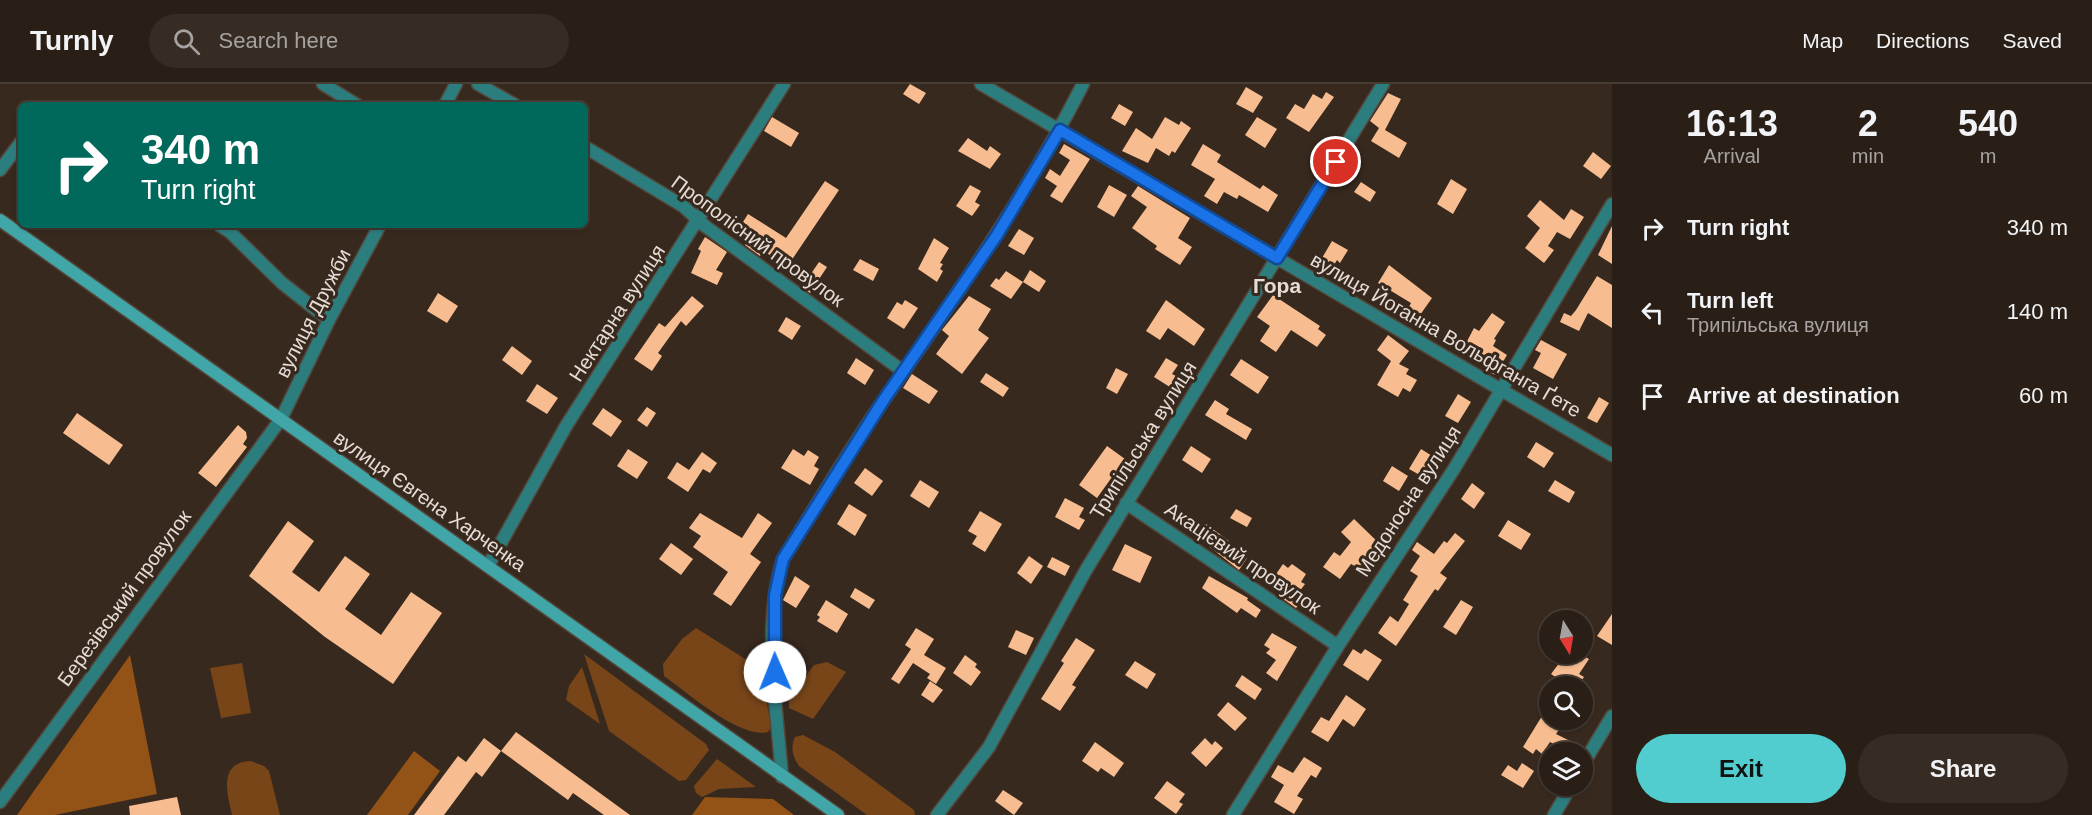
<!DOCTYPE html>
<meta charset="utf-8">
<style>
body{margin:0;font-family:Helvetica,sans-serif;background:#362c23;color:#f1f3f6;height:100vh;display:flex;flex-direction:column;font-size:22px;white-space:nowrap}
*{box-sizing:border-box;margin:0}
p{font-size:20px;color:#a5a2a1}
.icon{flex:none;width:33px;height:33px;fill:none;stroke:currentColor;stroke-width:2;stroke-linecap:round;stroke-linejoin:round}
.map{position:relative;flex:1;overflow:hidden}
.drawer{display:flex;flex-direction:column;background:#2a1f16;width:480px}
.drawer>*{flex:none}
.guide{position:absolute;left:18px;top:18px;width:570px;height:126px;border-radius:9px;box-shadow:0 2px 4px #0004,0 0 0 2px #463d35;background:#00695c;color:#fff;overflow:hidden}
.needle{width:39px;rotate:169deg}
.fabs{position:absolute;left:1539px;top:526px;display:grid;gap:12px}
.fabs a{display:grid;place-items:center;width:54px;height:54px;border-radius:50%;background:#2a1f16;box-shadow:0 2px 4px #0004,0 0 0 2px #463d35;font-size:30px}
.pin{position:absolute;display:grid;place-items:center;width:51px;height:51px;color:#fff;margin:-26px;border:3px solid #fff;border-radius:50%;box-shadow:0 2px 6px #0007}
.me{position:absolute;width:66px;margin:-33px;rotate:359deg;stroke-linejoin:round;filter:drop-shadow(0 0 4px #0008)}
.turn{display:flex;align-items:center;gap:21px;height:126px;padding:0 24px;font-size:27px}
.turn .icon{width:78px;height:78px;stroke-width:2.5}
.turn b{display:block;font-size:42px;line-height:51px}
.eta{display:flex;justify-content:space-evenly;align-items:center;height:102px;text-align:center}
.eta b{font-size:36px;font-weight:800;line-height:42px}
.button{display:flex;gap:12px;margin-top:auto;padding:12px 24px}
.button a{flex:1;height:69px;border-radius:36px;background:#52cdcf;color:#111;font-size:24px;font-weight:800;line-height:69px;text-align:center}
.button a+a{background:#362c23;color:#f1f3f6}
ul{padding:0;list-style:none}
li{display:flex;align-items:center;gap:18px;height:84px;padding:0 24px}
li div{flex:1}
li b{display:block;font-size:22px}
li em{font-style:normal}
header{display:flex;align-items:center;gap:36px;box-sizing:border-box;height:84px;padding:0 30px;background:#2a1f16;border-bottom:2px solid #463d35}
header strong{font-size:28px}
nav{display:flex;gap:33px;margin-inline-start:auto;font-size:21px}
.search{width:420px;height:54px;background:#362c23;display:flex;align-items:center;gap:15px;box-sizing:border-box;padding:0 21px;border-radius:33px;color:#a5a2a1;font-size:22px}
main{display:flex;flex:1;min-height:0}
.map>svg:first-child{display:block}
.green{fill:#784519}
.forest{fill:#935216}
.building{fill:#f7bd91}
.lines{fill:none;stroke-linecap:round;stroke-linejoin:round}
.minor-casing{stroke:#54463b;stroke-width:15}
.tertiary-casing{stroke:#54463b;stroke-width:15}
.secondary-casing{stroke:#54463b;stroke-width:15}
.minor{stroke:#2c7d7e;stroke-width:12}
.tertiary{stroke:#2c7d7e;stroke-width:12}
.secondary{stroke:#40a6a8;stroke-width:12}
.route-casing{stroke:#114b97;stroke-width:15}
.route{stroke:#1a73e8;stroke-width:10}
.labels{text-anchor:middle;stroke-width:6;stroke-linejoin:round;paint-order:stroke}
.street-label{font-size:20px;fill:#e6dcd5;stroke:#38291e}
.neighbourhood-label{font-size:21px;font-weight:bold;fill:#e6dcd5;stroke:#38291e}
</style>
<header>
<strong>Turnly</strong>
<div class="search"><svg class="icon" aria-label="search" viewBox="0 0 24 24"><circle cx="10" cy="10" r="6"/><path d="M15 15l6 6"/></svg>Search here</div>
<nav><a>Map</a><a>Directions</a><a>Saved</a></nav>
</header>
<main>
<div class="map">
<svg width="1612" height="731" viewBox="0 0 1612 731">
<rect width="100%" height="100%" fill="#38291e"/>
<!-- green -->
<path class="green" d="M696,544L758,583L763,595L771,643L768,648C740,655 688,609 664,592L663,580L682,555Z
M584,570L706,660L709,666L686,696L679,697L609,647Z
M827,578L846,588L813,635L789,624V614L814,581Z
M242,579L251,629L221,634L210,584Z
M582,583L600,640L566,616L569,602Z
M803,651L835,668L914,726L915,731H867L799,682C793,673 790,664 795,653Z
M717,675L756,703L719,705L702,713L696,709L694,702Z
M251,677L264,682L269,687L280,731H232C227,709 218,678 251,677Z"/>
<!-- forest -->
<path class="forest" d="M130,571L157,710L55,731H17Z
M414,667L440,687L408,731H367Z
M705,713L773,715L794,731H692Z"/>
<!-- building -->
<path class="building" d="M910,0L926,9L919,20L903,10Z
M1246,3L1263,13L1253,29L1236,20Z
M1326,8L1334,13L1309,48L1286,34L1295,20L1304,25L1313,10L1322,15Z
M1388,9L1401,15L1385,46L1407,59L1399,74L1371,57L1379,44L1370,37Z
M1119,20L1133,28L1125,42L1111,34Z
M772,33L799,49L791,63L764,47Z
M1165,33L1179,41L1181,37L1191,44L1175,69L1172,67L1169,72L1156,64L1148,79L1122,67L1136,44L1152,55Z
M1257,33L1277,45L1265,64L1245,51Z
M968,54L987,67L990,62L1001,70L990,85L958,67Z
M1064,60L1090,75L1062,119L1050,112L1057,102L1045,94L1050,85L1060,92L1070,76L1059,69Z
M1203,60L1221,71L1217,78L1260,105L1263,101L1278,111L1268,128L1239,111L1237,115L1224,108L1217,120L1204,112L1215,95L1191,81Z
M1593,68L1611,82L1601,95L1583,82Z
M1451,95L1467,105L1453,130L1437,120Z
M825,97L839,106L787,183L764,167L760,172L745,161L749,156L740,152L747,141L743,138L748,130L786,154Z
M1361,98L1376,108L1370,118L1354,108Z
M970,101L981,107L975,118L980,121L972,132L956,122Z
M1109,101L1127,111L1114,133L1097,123Z
M1138,102L1190,134L1178,154L1192,163L1180,181L1155,165L1157,162L1132,144L1147,123L1131,112Z
M1540,116L1564,136L1571,125L1584,133L1570,155L1557,148L1548,162L1554,166L1544,179L1525,164L1540,144L1527,132Z
M1612,142V180L1598,171Z
M1019,145L1034,154L1024,171L1008,162Z
M705,153L727,168L716,186L723,189L717,201L691,189L701,167L698,165Z
M934,154L949,164L940,179L943,180L940,185L943,187L937,198L918,185Z
M1332,157L1348,166L1340,179L1337,176L1334,181L1322,174Z
M860,175L879,185L873,197L853,186Z
M819,178L827,183L810,209L802,203Z
M1389,181L1432,214L1420,231L1409,223L1411,219L1378,199Z
M1030,186L1046,197L1039,208L1023,198Z
M1006,187L1023,198L1011,215L990,202L996,194L999,196Z
M1597,192L1612,201V244L1588,229L1579,247L1560,238L1564,229L1571,232L1576,226Z
M438,209L458,222L447,239L427,227Z
M1273,211L1320,242L1318,245L1326,251L1317,263L1291,246L1276,268L1260,257L1270,242L1257,233Z
M692,212L704,222L686,242L681,237L658,269L662,272L652,287L634,275L659,239L665,243Z
M969,212L991,225L978,246L989,254L962,290L936,270L949,252L942,246Z
M905,216L918,224L904,245L887,234L897,218L902,221Z
M1166,216L1205,245L1194,262L1168,244L1160,256L1146,247Z
M1492,229L1505,238L1494,255L1496,256L1493,262L1507,271L1495,291L1485,285L1491,276L1465,261L1474,244L1479,247Z
M786,233L801,242L792,256L778,247Z
M1388,251L1409,267L1399,280L1409,285L1406,290L1417,296L1410,308L1403,304L1398,313L1377,301L1391,277L1377,266Z
M1541,256L1567,270L1553,295L1533,284L1541,269L1535,266Z
M512,262L532,277L522,291L502,276Z
M856,274L874,286L865,301L847,289Z
M1166,274L1178,281L1172,290L1180,294L1173,305L1154,293Z
M1241,275L1269,293L1258,310L1230,291Z
M1116,284L1128,290L1117,310L1106,304Z
M986,289L1009,304L1003,313L980,298Z
M912,290L938,307L929,320L903,304Z
M537,300L558,314L547,330L526,317Z
M1458,310L1471,318L1458,339L1445,332Z
M1599,313L1609,319L1597,339L1587,334Z
M1215,316L1229,325L1226,330L1252,345L1246,356L1205,331Z
M647,323L656,329L647,343L637,336Z
M603,324L622,337L611,353L592,340Z
M77,329L123,361L109,381L63,349Z
M238,341L246,348L247,354L243,360L247,363L216,403L198,389Z
M1536,358L1554,369L1544,384L1527,373Z
M1107,362L1125,375L1097,414L1079,401Z
M1191,362L1211,375L1202,389L1182,376Z
M628,365L648,378L637,395L617,382Z
M793,365L804,372L808,366L819,373L814,382L819,385L810,401L781,384Z
M1421,365L1437,375L1425,394L1409,385Z
M702,368L717,379L710,389L703,385L688,408L667,394L677,378L689,386Z
M1392,382L1408,392L1399,407L1383,397Z
M865,384L883,397L872,412L854,399Z
M920,396L939,408L929,424L910,412Z
M1555,396L1575,408L1569,419L1548,407Z
M1472,399L1485,409L1474,425L1461,415Z
M1065,414L1084,424L1079,433L1085,436L1079,446L1055,433Z
M849,420L867,431L855,452L837,440Z
M1236,425L1252,434L1247,443L1230,434Z
M980,427L1002,440L985,468L972,460L977,452L968,447Z
M700,429L742,454L758,429L772,439L750,470L761,478L731,522L713,510L728,488L693,463L701,452L689,444Z
M1354,435L1382,462L1364,487L1351,480L1340,495L1323,483L1334,468L1340,472L1351,458L1341,448Z
M1508,436L1531,450L1521,466L1498,452Z
M288,437L314,457L292,488L319,508L345,472L370,490L345,525L381,551L411,508L442,529L393,600L325,553L249,492Z
M1206,440L1233,460L1231,464L1247,474L1239,486L1197,453Z
M1455,449L1465,457L1440,489L1447,494L1438,507L1435,505L1396,562L1378,549L1390,532L1398,538L1409,520L1403,516L1418,492L1410,487L1420,472L1412,466L1417,458L1434,470L1444,457L1447,459Z
M671,459L693,475L681,491L659,475Z
M1125,460L1152,473L1140,499L1112,486Z
M1029,472L1043,482L1031,500L1017,489Z
M1052,473L1070,482L1065,492L1047,483Z
M1283,480L1288,484L1292,480L1306,490L1301,498L1305,500L1296,512L1302,517L1296,524L1282,514L1289,504L1274,493Z
M795,492L810,502L796,524L783,516Z
M1209,492L1248,514L1247,516L1261,526L1256,534L1241,524L1237,529L1202,504Z
M855,504L875,516L869,525L850,513Z
M826,516L848,530L837,549L817,537L820,533L817,531Z
M1461,516L1473,523L1456,551L1443,543Z
M1612,530V561L1597,552Z
M916,544L934,555L924,571L946,584L936,600L927,594L930,590L913,579L899,600L891,595L911,565L905,561Z
M1016,546L1034,554L1026,571L1008,563Z
M1272,549L1297,563L1277,597L1266,589L1276,576L1266,569L1270,565L1264,561Z
M1076,554L1095,566L1072,601L1076,603L1060,627L1041,615L1064,579L1061,577Z
M1353,565L1361,570L1365,565L1382,576L1368,597L1343,581Z
M1566,570H1580L1589,575L1579,590L1584,593L1577,603H1561L1564,599L1551,590Z
M965,571L977,580L975,583L981,588L971,602L953,589Z
M1135,577L1156,590L1147,605L1125,591Z
M1242,591L1262,605L1255,616L1235,602Z
M930,597L943,606L933,619L921,611Z
M1346,611L1366,625L1354,643L1343,635L1328,658L1311,648L1321,633L1329,637Z
M1228,618L1247,634L1235,647L1217,631Z
M1550,619V636H1566L1556,650L1574,659L1569,668L1550,658L1542,670L1536,665L1533,670L1523,663Z
M516,648L630,731H604L573,709L568,716L501,667Z
M484,654L501,667L482,693L476,688L444,731H414L458,672L466,678Z
M1205,654L1212,661L1215,657L1223,664L1206,683L1191,669Z
M1095,658L1124,679L1114,693L1101,684L1098,688L1082,677Z
M1304,673L1322,684L1316,694L1311,691L1297,712L1303,715L1294,730L1274,718L1284,701L1271,693L1278,681L1293,689Z
M1522,679L1534,687L1523,704L1501,691L1508,681L1517,687Z
M1167,697L1185,710L1179,718L1183,720L1176,730L1154,714Z
M1003,706L1023,719L1014,731L995,717Z
M177,713L181,731H130L129,722Z"/>
<g class="lines">
<defs>
<path id="minor" d="M323,0L357,21
M478,0L515,21
M981,0L1612,371
M445,21L456,0
M585,63L683,122L705,142L904,288
M0,86L21,58
M219,141L230,148L282,199L329,236
M1126,419L1338,562
M488,482L566,342L784,0
M782,693C777,625 762,541 783,475C817,421 849,365 886,313C956,212 1027,110 1083,0
M0,718L281,335L329,236L380,141
M937,731L989,663L1086,486L1383,0
M1233,731L1338,562L1454,385L1612,120"/>
<path id="tertiary" d="M1582,682L1612,632
M1554,731L1571,702"/>
<path id="secondary" d="M0,136L838,731"/>
</defs>
<!-- minor casing -->
<use href="#minor" class="minor-casing"/>
<!-- tertiary casing -->
<use href="#tertiary" class="tertiary-casing"/>
<!-- secondary casing -->
<use href="#secondary" class="secondary-casing"/>
<!-- minor -->
<use href="#minor" class="minor"/>
<!-- tertiary -->
<use href="#tertiary" class="tertiary"/>
<!-- secondary -->
<use href="#secondary" class="secondary"/>
</g>
<g class="lines">
<defs>
<path id="route" d="M775,588V511L783,475L885,314L997,151L1060,46L1277,174L1336,78"/>
</defs>
<!-- route casing -->
<use href="#route" class="route-casing"/>
<!-- route -->
<use href="#route" class="route"/>
</g>
<g class="labels">
<!-- street labels -->
<g class="street-label">
<text transform="translate(758 157) rotate(36)" y="7">Прополісний провулок</text>
<text transform="translate(313 229) rotate(-63)" y="7">вулиця Дружби</text>
<text transform="translate(617 229) rotate(-57)" y="7">Нектарна вулиця</text>
<text transform="translate(1446 251) rotate(30)" y="7">вулиця Йоганна Вольфганга Ґете</text>
<text transform="translate(1143 356) rotate(-58)" y="7">Трипільська вулиця</text>
<text transform="translate(430 417) rotate(35)" y="7">вулиця Євгена Харченка</text>
<text transform="translate(1408 417) rotate(-57)" y="7">Медоносна вулиця</text>
<text transform="translate(1243 474) rotate(34)" y="7">Акацієвий провулок</text>
<text transform="translate(124 514) rotate(-54)" y="7">Березівський провулок</text>
</g>
<!-- neighbourhood labels -->
<g class="neighbourhood-label">
<text x="1277" y="209">Гора</text>
</g>
</g>
</svg>
<div class="fabs">
<a><svg class="needle" viewBox="-14 -14 28 28"><path d="M0-13l5 13h-10z" fill="#e53935"/><path d="M0 13l5-13h-10z" fill="#a5a2a1"/></svg></a>
<a><svg class="icon" aria-label="search" viewBox="0 0 24 24"><circle cx="10" cy="10" r="6"/><path d="M15 15l6 6"/></svg></a>
<a><svg class="icon" aria-label="layers" viewBox="0 0 24 24"><path d="M12 4l9 5-9 5-9-5zM3 14l9 5 9-5"/></svg></a>
</div>
<div class="pin" style="left:1336px;top:78px;background:#d93025"><svg class="icon" aria-label="arrive" viewBox="0 0 24 24"><path d="M6 21V4h12l-3 4 3 4H6"/></svg></div>
<svg class="me" style="left:775px;top:588px" viewBox="-20 -20 40 40"><circle r="19" fill="#fff"/><path d="M0-13L10 11 0 6-10 11z" fill="#1a73e8"/></svg>
<div class="guide">
<div class="turn"><svg class="icon" aria-label="right" viewBox="0 0 24 24"><path d="M7 20v-9h11M14 6l5 5-5 5"/></svg><div><b>340 m</b>Turn right</div></div>
</div>
</div>
<section class="drawer">
<div class="eta">
<div><b>16:13</b><p>Arrival</p></div>
<div><b>2</b><p>min</p></div>
<div><b>540</b><p>m</p></div>
</div>
<ul>
<li><svg class="icon" aria-label="right" viewBox="0 0 24 24"><path d="M7 20v-9h11M14 6l5 5-5 5"/></svg><div><b>Turn right</b></div><em>340 m</em></li>
<li><svg class="icon" aria-label="left" viewBox="0 0 24 24"><path d="M17 20v-9H6M10 6l-5 5 5 5"/></svg><div><b>Turn left</b><p>Трипільська вулиця</p></div><em>140 m</em></li>
<li><svg class="icon" aria-label="arrive" viewBox="0 0 24 24"><path d="M6 21V4h12l-3 4 3 4H6"/></svg><div><b>Arrive at destination</b></div><em>60 m</em></li>
</ul>
<div class="button"><a>Exit</a><a>Share</a></div>
</section>
</main>
